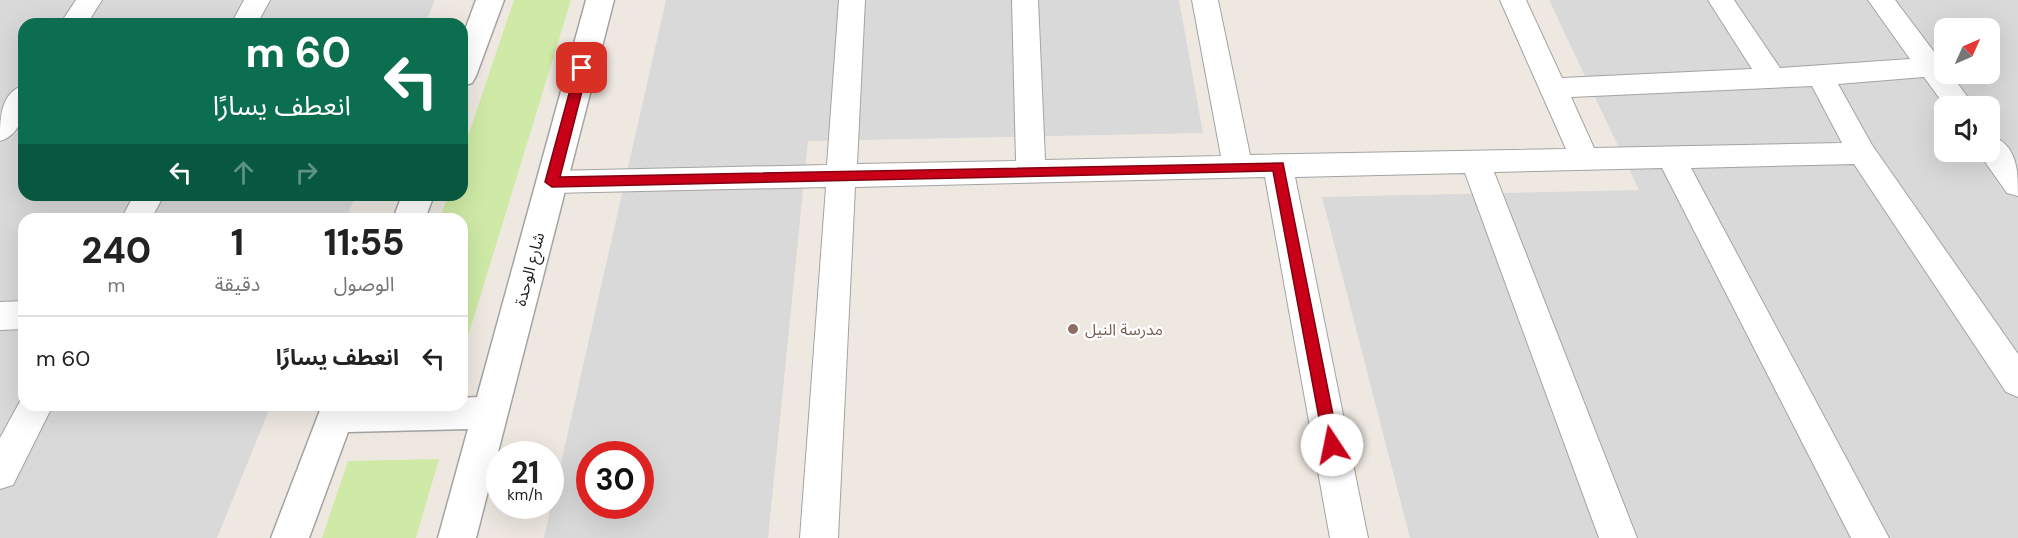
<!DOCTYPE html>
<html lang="ar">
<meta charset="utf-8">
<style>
body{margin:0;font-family:"DM Sans","Noto Sans Arabic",sans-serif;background:#f2f2f2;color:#222;direction:rtl;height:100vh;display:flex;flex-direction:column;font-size:22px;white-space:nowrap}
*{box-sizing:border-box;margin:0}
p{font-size:20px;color:#767676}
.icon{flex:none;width:33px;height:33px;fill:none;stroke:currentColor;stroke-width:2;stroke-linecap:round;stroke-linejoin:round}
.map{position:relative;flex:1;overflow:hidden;direction:ltr}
.drawer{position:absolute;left:18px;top:213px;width:450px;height:198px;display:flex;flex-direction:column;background:#fff;border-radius:18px;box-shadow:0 6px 24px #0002;direction:rtl}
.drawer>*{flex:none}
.guide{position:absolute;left:18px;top:18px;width:450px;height:183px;border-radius:18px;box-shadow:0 6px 24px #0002;direction:rtl;background:#0b6e4f;color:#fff;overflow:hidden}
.needle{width:39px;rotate:45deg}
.tools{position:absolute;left:1934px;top:18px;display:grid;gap:12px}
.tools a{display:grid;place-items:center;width:66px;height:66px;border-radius:12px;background:#fff;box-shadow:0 6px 24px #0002;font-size:30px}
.speed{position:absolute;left:486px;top:441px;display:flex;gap:12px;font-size:30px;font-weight:700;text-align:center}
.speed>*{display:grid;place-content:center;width:78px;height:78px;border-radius:50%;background:#fff;box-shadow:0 6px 24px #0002;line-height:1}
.speed small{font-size:15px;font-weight:400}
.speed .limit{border:9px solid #d22;background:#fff;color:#111}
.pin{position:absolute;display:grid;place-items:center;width:51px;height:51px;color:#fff;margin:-26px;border-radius:12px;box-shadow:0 3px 9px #0006}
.me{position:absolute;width:66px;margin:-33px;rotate:349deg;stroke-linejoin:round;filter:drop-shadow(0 0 4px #0008)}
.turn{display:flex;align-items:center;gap:21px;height:126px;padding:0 18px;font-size:27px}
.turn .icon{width:78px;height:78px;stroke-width:2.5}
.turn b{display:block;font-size:42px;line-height:51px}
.lanes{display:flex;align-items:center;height:57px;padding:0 18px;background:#0003;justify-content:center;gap:30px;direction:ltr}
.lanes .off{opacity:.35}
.eta{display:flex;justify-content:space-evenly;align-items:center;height:102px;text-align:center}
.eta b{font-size:36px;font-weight:800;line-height:42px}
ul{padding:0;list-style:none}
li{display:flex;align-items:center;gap:18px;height:84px;padding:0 18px;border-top:2px solid #e0e0e0}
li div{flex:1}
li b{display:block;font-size:22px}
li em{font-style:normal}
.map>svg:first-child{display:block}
.residential{fill:#dad9d9;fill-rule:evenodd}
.grass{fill:#cfeaa6}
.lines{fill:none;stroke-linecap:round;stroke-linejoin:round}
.minor-casing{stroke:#a3a3a3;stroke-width:2}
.tertiary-casing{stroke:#a3a3a3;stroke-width:3}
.minor{fill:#fff;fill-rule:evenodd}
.tertiary{fill:#fff;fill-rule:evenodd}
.route{fill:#c80018;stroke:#820010;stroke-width:1.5}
.education-dot{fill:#8d6e63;stroke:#fff;stroke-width:2}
.labels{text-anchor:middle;stroke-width:4.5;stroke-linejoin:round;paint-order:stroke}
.street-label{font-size:16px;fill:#1c1c1c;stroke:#fff}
.education-label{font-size:16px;fill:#785e54;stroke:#fff;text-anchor:start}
</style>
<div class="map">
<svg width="2018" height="538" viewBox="0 0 2018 538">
<rect width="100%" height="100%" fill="#eee8e1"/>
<!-- residential -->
<path class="residential" d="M0,0H435L425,24H24V195H356L346,219H24V405H271L217,538H0Z
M666,0H1179L1203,133L808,141L768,538H544ZM590,454H640V506H590Z
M1549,0H2018V538H1410L1322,197L1639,190ZM1944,28H1989V74H1944ZM1944,106H1989V152H1944Z"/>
<!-- grass -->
<path class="grass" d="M514,0H571L462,356V219H440L448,195H462V154Z
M439,459L416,538H322L348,461Z"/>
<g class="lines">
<defs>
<path id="minor" d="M76,0H102L87,24H60Z
M244,0H270L257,24H231Z
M839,0H865L857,164L1016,161L1012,0H1038L1045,160L1221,156L1192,0H1218L1250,155L1566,149L1500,0H1526L1562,78L1752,69L1708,0H1734L1780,68L1910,59L1868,0H1895L1944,65V74H1951L1974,106H1945L1924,77L1838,84L1872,145L2018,354V397L2006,392L1854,164L1691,168L1889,538H1851L1662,168L1494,172L1637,538H1599L1465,173L1295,177L1368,538H1330L1265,177L855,187L838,538H800L826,187L552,193L541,190L537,182L541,174L552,171L827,165ZM1812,86L1842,143L1594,148L1571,97Z
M24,85C24,107 25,133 0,141C0,118 0,93 24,85Z
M1989,135C2018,144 2018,171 2018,196L2007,193L1978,152H1989Z
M134,195H164L151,219H121Z
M24,301V329L0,330V302Z
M24,394V405H53L13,485L0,489V438Z"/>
<path id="tertiary" d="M476,0H504L476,76L472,83L462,86V38Z
M586,0H614L476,538H438L468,429L348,432L309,538H271L322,405H462V398L477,397Z
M402,195H434L425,219H393Z"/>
</defs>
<!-- minor casing -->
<use href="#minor" class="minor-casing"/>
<!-- tertiary casing -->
<use href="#tertiary" class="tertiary-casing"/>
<!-- minor -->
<use href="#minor" class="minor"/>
<!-- tertiary -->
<use href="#tertiary" class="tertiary"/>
</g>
<!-- route -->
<path class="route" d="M582,64L588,68L560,177L1283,163L1339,445L1337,450H1326L1324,445L1273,171L552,187L545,182L576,68Z"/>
<!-- markers -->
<circle class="education-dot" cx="1073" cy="329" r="6"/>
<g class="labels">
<!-- street labels -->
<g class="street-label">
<text transform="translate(529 269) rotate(-75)" y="6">شارع الوحدة</text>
</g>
<!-- education labels -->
<g class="education-label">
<text x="1085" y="335">مدرسة النيل</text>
</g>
</g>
</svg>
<div class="tools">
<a><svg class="needle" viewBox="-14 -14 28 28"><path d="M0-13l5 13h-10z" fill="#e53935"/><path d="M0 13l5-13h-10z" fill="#767676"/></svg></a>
<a><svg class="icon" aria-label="sound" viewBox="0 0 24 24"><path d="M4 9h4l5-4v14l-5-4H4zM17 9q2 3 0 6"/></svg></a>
</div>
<div class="speed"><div>21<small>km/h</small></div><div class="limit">30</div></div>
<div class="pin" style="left:582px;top:68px;background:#d93025"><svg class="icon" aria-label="arrive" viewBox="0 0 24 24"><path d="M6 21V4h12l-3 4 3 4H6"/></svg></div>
<svg class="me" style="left:1332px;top:445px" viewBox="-20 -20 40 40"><circle r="19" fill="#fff"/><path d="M0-13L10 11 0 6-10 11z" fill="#c80018"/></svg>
<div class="guide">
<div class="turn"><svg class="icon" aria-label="left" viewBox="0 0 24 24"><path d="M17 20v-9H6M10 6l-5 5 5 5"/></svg><div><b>60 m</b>انعطف يسارًا</div></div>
<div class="lanes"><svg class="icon" aria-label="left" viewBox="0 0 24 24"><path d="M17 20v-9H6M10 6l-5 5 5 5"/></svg><svg class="icon off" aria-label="ahead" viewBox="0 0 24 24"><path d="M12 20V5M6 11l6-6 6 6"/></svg><svg class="icon off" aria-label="right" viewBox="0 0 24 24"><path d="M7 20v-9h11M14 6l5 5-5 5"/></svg></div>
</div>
<section class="drawer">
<div class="eta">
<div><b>11:55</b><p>الوصول</p></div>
<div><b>1</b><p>دقيقة</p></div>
<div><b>240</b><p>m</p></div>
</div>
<ul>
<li><svg class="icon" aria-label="left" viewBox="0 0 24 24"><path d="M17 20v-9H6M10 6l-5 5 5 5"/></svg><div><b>انعطف يسارًا</b></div><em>60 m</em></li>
</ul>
</section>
</div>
